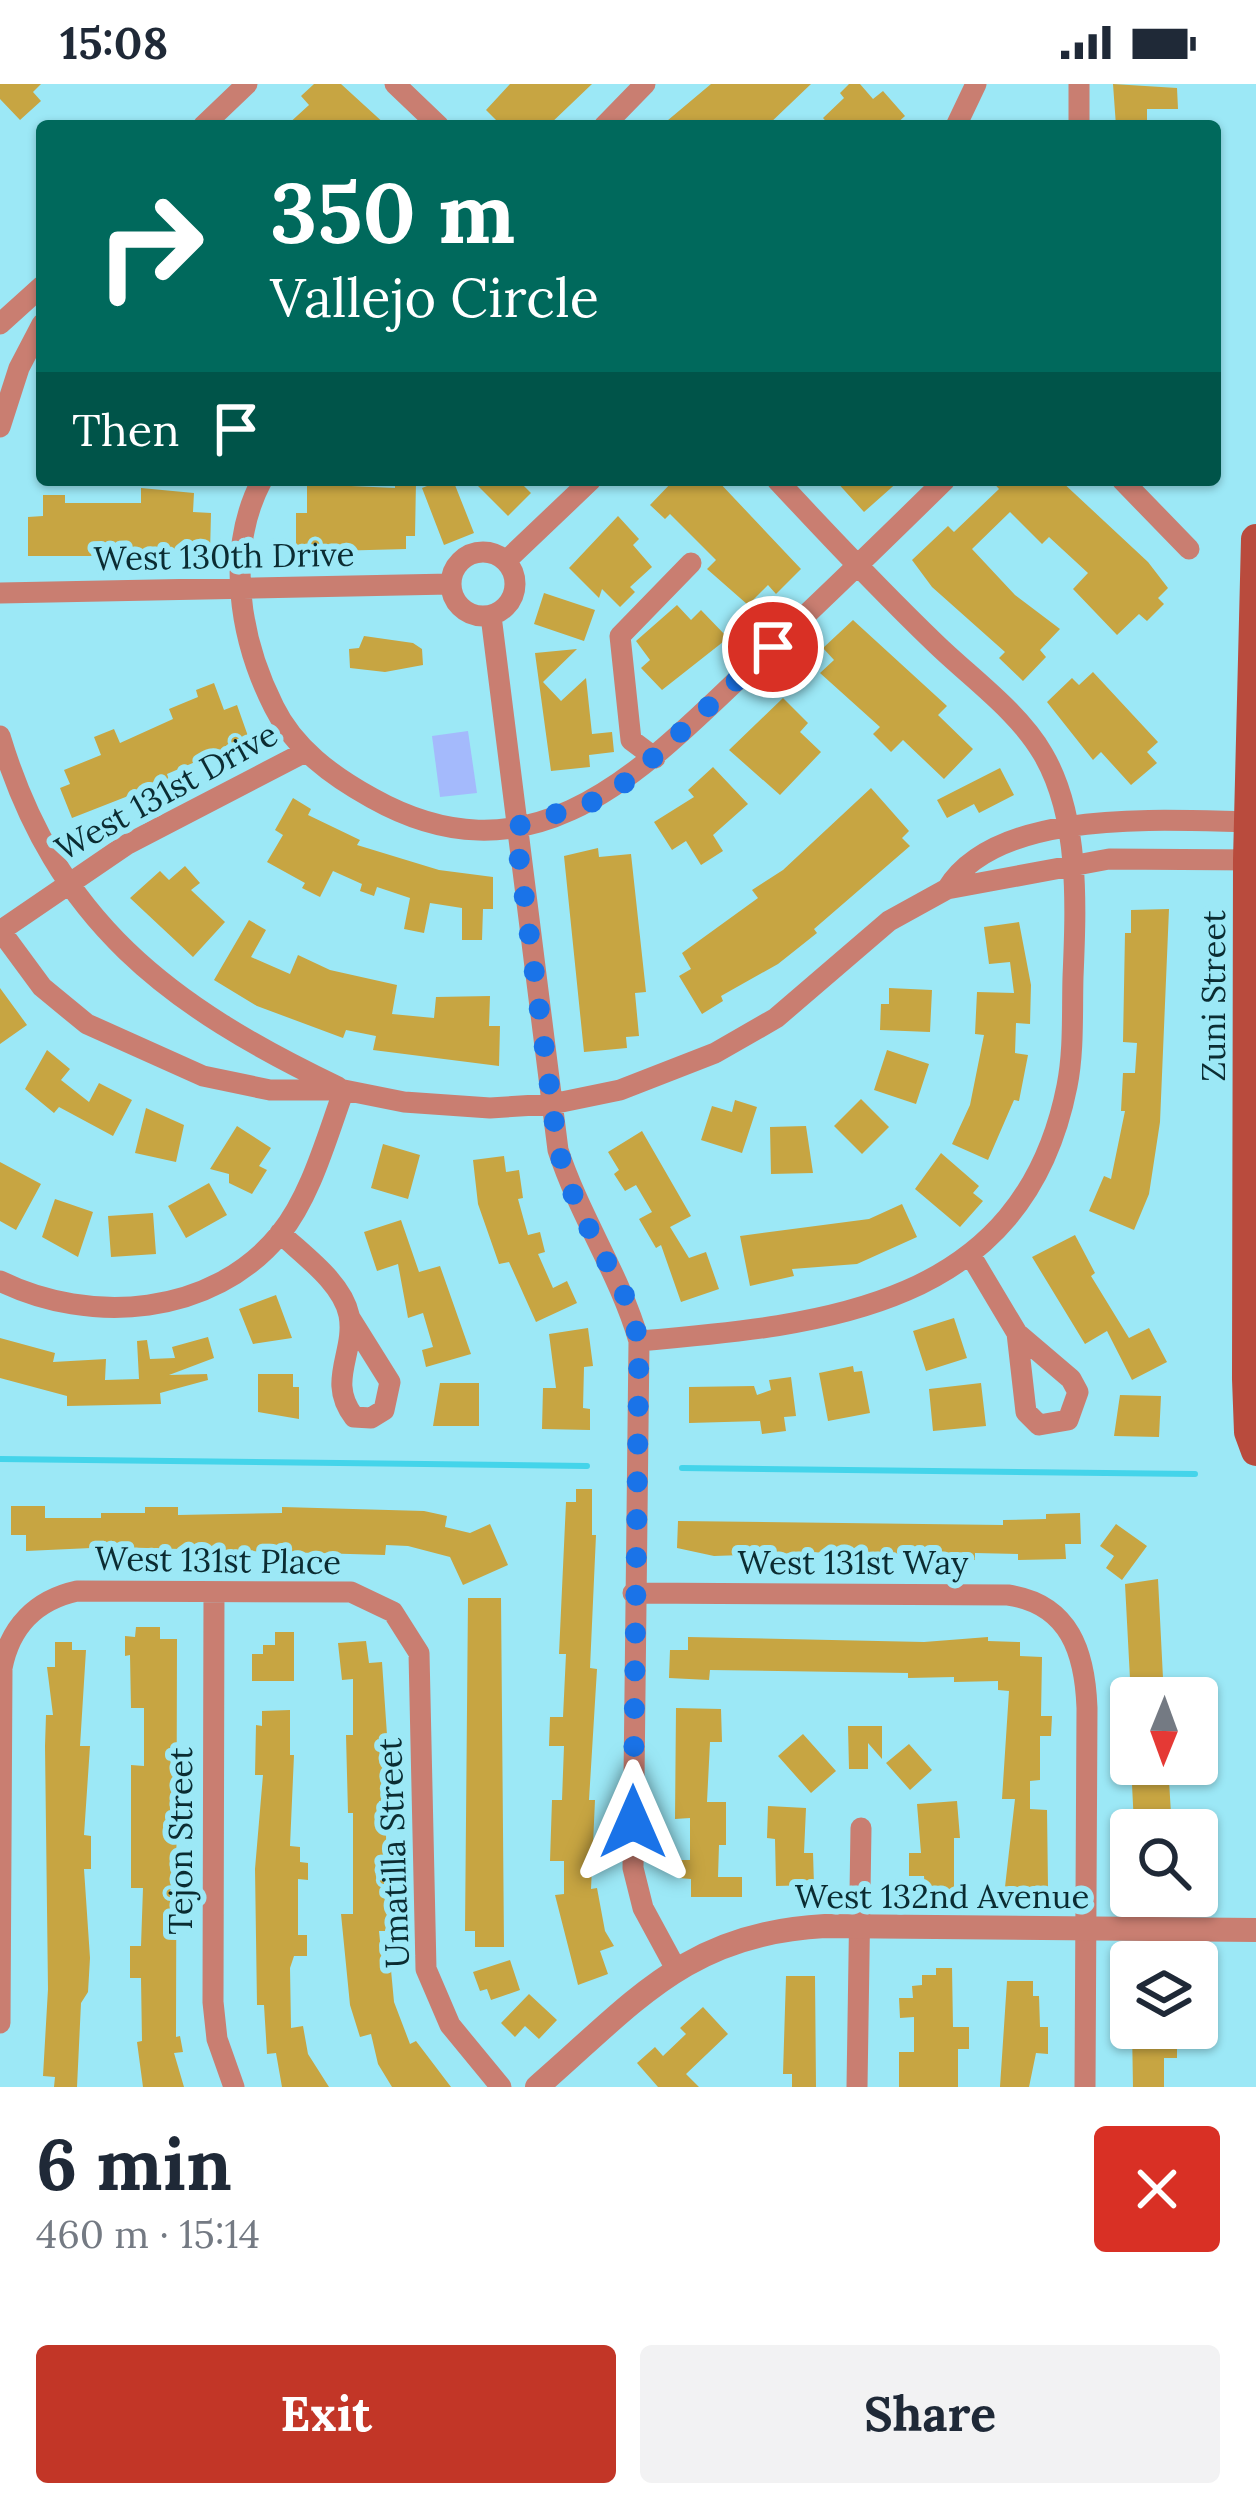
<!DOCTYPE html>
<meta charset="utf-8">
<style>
body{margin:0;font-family:Lora,serif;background:#f2f2f3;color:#1f2937;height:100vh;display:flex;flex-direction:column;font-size:45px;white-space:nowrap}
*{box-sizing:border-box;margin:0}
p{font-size:39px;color:#747a83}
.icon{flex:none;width:66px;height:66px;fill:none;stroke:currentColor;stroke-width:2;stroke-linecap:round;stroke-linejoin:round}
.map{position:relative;height:2003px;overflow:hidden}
.details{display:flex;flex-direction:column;background:#fff;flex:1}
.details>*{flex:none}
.hud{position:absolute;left:36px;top:36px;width:1185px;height:366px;border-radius:12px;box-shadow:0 3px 9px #0004;background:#00695c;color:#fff;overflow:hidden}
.needle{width:78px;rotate:181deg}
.controls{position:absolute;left:1110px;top:1593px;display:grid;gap:24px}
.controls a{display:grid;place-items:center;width:108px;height:108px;border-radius:12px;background:#fff;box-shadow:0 3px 9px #0004;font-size:60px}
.pin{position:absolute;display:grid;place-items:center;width:102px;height:102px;color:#fff;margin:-51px;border:6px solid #fff;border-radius:50%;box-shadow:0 3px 12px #0007}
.me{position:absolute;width:132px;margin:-66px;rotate:0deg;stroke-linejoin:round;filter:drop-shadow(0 0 9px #0008)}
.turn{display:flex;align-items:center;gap:42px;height:252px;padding:0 36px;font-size:54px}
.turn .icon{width:156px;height:156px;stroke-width:2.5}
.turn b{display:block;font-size:84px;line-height:102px}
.then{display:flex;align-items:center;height:114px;padding:0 36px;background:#0003;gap:24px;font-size:45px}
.round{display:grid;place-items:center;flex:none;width:126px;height:126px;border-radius:12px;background:#f2f2f3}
.summary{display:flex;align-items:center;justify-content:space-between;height:204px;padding:0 36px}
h1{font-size:72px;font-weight:700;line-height:90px}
.primary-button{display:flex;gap:24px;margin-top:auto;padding:24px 36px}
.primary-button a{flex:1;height:138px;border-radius:12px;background:#c23627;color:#fff;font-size:48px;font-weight:700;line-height:138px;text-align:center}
.primary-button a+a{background:#f2f2f3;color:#1f2937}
.status{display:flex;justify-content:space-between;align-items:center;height:84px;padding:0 60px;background:#fff;direction:ltr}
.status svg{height:33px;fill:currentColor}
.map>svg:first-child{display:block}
.green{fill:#a4bafc}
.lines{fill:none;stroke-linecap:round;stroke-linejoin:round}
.stream{stroke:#44d4ea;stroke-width:6}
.building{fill:#c7a542}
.minor{stroke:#c97e71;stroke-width:21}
.tertiary{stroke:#c97e71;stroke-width:24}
.secondary{stroke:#b94b3d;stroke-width:30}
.route{stroke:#1a73e8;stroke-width:21;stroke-dasharray:0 37.8}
.labels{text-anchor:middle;stroke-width:12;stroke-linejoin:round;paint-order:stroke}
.street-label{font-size:33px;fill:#0b2c32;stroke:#9ce8f6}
</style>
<div class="status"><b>15:08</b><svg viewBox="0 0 49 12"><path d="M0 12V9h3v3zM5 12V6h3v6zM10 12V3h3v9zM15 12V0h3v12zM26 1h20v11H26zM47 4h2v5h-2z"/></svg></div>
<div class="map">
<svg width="1256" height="2003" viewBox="0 0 1256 2003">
<rect width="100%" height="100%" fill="#9ce8f6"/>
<!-- green -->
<path class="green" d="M468,647L477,709L440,713L432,652Z"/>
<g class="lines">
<!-- stream -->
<path class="stream" d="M0,1375L587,1382
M682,1384L1195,1390"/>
</g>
<!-- building -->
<path class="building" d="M0,0H41L33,8L41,17L20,36L0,15Z
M314,0H341L387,42H286L309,21L301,12Z
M510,0H592L548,42H502L486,26Z
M711,0H811L767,42H661Z
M849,0H860L873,15L883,7L905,32L894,42H830L823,34L844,14L840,9Z
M1113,0L1177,4L1178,25H1147V42H1116Z
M442,396H453L474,449L444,461L422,404Z
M472,396H518L531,409L508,432Z
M674,396H717L801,485L776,510L768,501L748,521L707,485L716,476L670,430L665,435L650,421Z
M835,396H900L864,428Z
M991,396H1060L1148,478L1168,504L1158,514L1164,520L1147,537L1139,530L1117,551L1073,505L1088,489L1049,453L1042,460L1010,428L972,465L1015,511L1060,545L1040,566L1046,573L1023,597L999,574L1005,568L932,503L912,476L948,442L954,448L999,405Z
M395,397H416L415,452H406V465L296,468V429H307V400L395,404Z
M141,404L194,409L193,428L211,429L210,470L152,468V474H130V467L99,466V472H28V433L43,432V411H65V419H141Z
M618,432L639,455L633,461L652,483L630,503L635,508L620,523L602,505L599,514L569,484Z
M544,509L595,526L584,557L534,540Z
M677,521L691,536L701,526L728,554L662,606L641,584L650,576L636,557Z
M853,536L947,622L938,631L973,665L944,695L903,656L891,668L873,650L880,643L820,589L834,576L823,564Z
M364,552L413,559L422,565L423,581L385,588L350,584L349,565L359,564Z
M577,565L543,598L561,617L586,594L592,650L612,648L614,668L589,671L590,683L551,687L535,569Z
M1093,588L1158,658L1147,668L1157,679L1131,701L1101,668L1093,676L1047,618L1072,594L1079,601Z
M214,599L224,626L237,621L249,655L167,690L169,696L72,734L60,704L70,700L64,686L101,671L94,653L114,645L120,659L173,635L169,625L198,613L196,606Z
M783,614L808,639L800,648L821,668L780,711L729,666Z
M713,683L748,720L713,751L723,767L701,781L686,757L672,766L654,738L694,713L688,706Z
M1000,684L1014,711L979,729L974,720L947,734L937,716Z
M871,704L909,747L902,754L910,762L814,845L817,849L778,880L721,912L723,917L702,930L679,892L691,885L682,869L758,814L752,806L783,786Z
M293,714L311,725L308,731L360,756L357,761L439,786L493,793V825H483L482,856H462V824L430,819L424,849L404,845L410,814L377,803L374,812L360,807L362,800L333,787L320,813L302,804L305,799L267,778L283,751L275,746Z
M598,764L599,773L631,770L646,908L635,909L639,952L626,953L627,964L584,968L564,772Z
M185,782L200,799L191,806L225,838L193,873L130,814L160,787L169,796Z
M1169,825L1160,1038L1149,1110L1134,1146L1089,1127L1104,1092L1111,1095L1125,1027H1121L1123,989H1135L1137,959L1123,958L1125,849H1131V826Z
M249,836L266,846L251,873L290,890L298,871L330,886L397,901L392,930L434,934L436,913L490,912L489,942H500L499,982L373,966L376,952L346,946L343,954L257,922L214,896Z
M1019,838L1031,901L1030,940L1016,939L1015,969L1028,971L1019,1017L1014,1016L988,1076L952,1060L970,1021L984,951L975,950L977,908L1014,909L1010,878L989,880L984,843Z
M0,904L27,941L0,960Z
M889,904L932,906L930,948L880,946L881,920H889Z
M47,966L70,985L61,996L89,1018L99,999L132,1016L113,1052L59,1023L54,1029L25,1005Z
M887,966L929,980L916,1020L874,1006Z
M861,1015L889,1043L862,1070L834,1042Z
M735,1016L757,1023L742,1069L701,1056L712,1022L732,1028Z
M146,1024L184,1041L176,1078L135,1069Z
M237,1042L271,1064L259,1082L267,1086L252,1110L229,1099V1090L210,1085Z
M806,1042L813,1089L771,1090L770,1043Z
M642,1047L691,1132L670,1143L689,1174L706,1168L719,1205L681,1218L661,1161L656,1164L639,1135L652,1128L636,1101L625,1107L614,1090L619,1086L608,1068Z
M383,1060L420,1071L408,1115L371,1104Z
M941,1069L979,1102L973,1109L983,1117L960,1143L915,1105Z
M504,1072L506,1088L519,1086L523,1114L518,1115L528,1151L540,1148L545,1168L538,1170L553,1204L567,1197L577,1219L536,1238L509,1178L499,1180L478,1120L473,1076Z
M0,1078L41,1100L16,1146L0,1137Z
M209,1099L227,1131L186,1154L168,1122Z
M55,1115L93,1128L78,1173L42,1153Z
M902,1120L917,1153L857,1180L792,1185L794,1192L750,1202L740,1152L869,1135Z
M153,1129L156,1170L111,1173L108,1132Z
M401,1136L419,1188L440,1182L471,1270L426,1283L422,1266L433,1263L423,1229L408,1234L398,1180L377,1187L364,1148Z
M1075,1151L1095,1189L1091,1192L1129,1254L1149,1244L1167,1278L1132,1296L1107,1247L1085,1260L1032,1173Z
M276,1211L292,1254L253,1260L239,1225Z
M954,1234L967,1274L926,1287L913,1247Z
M588,1244L593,1282L584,1283L583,1324L590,1325V1346L542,1345L543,1304H556L549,1250Z
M208,1253L214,1274L169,1291L207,1290L208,1296L160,1309L161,1320L67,1322V1312L0,1294V1254L55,1269L53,1278L106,1275L105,1296L139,1295L137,1257L147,1256L150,1275L175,1274L172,1263Z
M853,1282L854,1288L862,1287L870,1329L828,1337L819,1289Z
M258,1290H293V1303H299V1335L258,1328Z
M791,1293L796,1332L784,1333L786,1347L762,1350L760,1337L689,1339V1303L754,1302L757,1311L771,1306L769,1296Z
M440,1299H479V1342H433Z
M981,1299L986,1342L933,1347L929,1305Z
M1120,1311L1161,1312L1159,1353L1114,1352Z
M576,1405H592V1451H596L590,1584L597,1585L589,1716H595L591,1805L597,1804L605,1847L614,1862L600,1867L608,1890L578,1901L555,1811L564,1810V1777H550L552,1716H562L564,1662H549L550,1633H563L566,1570H559L566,1418H576Z
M11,1422H45V1434H101V1429H145V1423H178V1431L282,1429V1423L424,1427L447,1432L445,1443L470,1449L490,1440L508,1481L463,1501L450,1473L408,1462L386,1461L385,1471L113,1463L26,1467V1451H11Z
M1080,1429L1081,1460H1065L1066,1475L1018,1476V1470L975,1469V1476L953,1475L860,1467L714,1472L677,1464L678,1437L1003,1441V1436L1046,1435V1430Z
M1116,1440L1147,1462L1122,1496L1106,1484L1114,1472L1100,1462Z
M1158,1495L1164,1614H1131L1125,1500Z
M468,1514H501L504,1863H475V1847H465Z
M136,1543H160V1555H177L176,1953L180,1952L183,1968L174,1969L184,2003H143L137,1958L142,1957L141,1894H130V1862H141L143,1804H131V1681L144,1682V1624H131L130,1571L125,1572V1552L135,1553Z
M275,1548H294V1597H252V1570H263V1561H275Z
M688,1553L924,1558L988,1553V1557L1020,1558V1572L1042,1573L1041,1632H1052L1051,1652H1040V1696L1030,1697V1725L1047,1726L1048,1804L1005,1803L1015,1715H1002L1009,1607L998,1606V1597L954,1598V1593L908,1594V1589L710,1586L709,1596L669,1594L670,1566H688Z
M366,1557L369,1579L382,1578L387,1651L386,1717H379L380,1748H386L387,1847H379L383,1887L391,1886L394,1918L410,1960L416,1957L451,2003H392L378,1980L371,1950L360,1953L350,1921L341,1830H353V1729H348L346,1651H353V1595L342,1596L338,1559Z
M55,1558H72V1566H86L80,1662H90L84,1751L91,1752V1785H84L90,1874L88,1908L81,1919L77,2003H54L55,1993L43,1992L48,1905L45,1662L46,1631H53L47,1583H55Z
M676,1624L721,1625L722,1658H710L707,1718H726V1761H719L718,1793H742V1813H691V1795L678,1794V1776H690V1734L675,1735Z
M290,1626V1671H294L290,1762L300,1763V1778L308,1779V1796L298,1795V1851H307V1872H294L290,1884L291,1944L303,1942L308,1970L329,2003H282L276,1969L267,1970L264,1921H257L255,1785L263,1691H255L256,1641L262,1642V1627Z
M848,1642H882V1675L868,1659V1685H849Z
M803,1650L836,1687L811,1709L778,1672Z
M909,1660L932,1686L910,1706L886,1679Z
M1131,1680H1168L1172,1746L1134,1741Z
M957,1717L960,1754H954V1807H925L924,1792H909V1769H921L917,1720Z
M768,1722L806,1724L804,1769H813L814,1801L776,1802L775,1755L767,1754Z
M510,1876L520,1906L491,1916L487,1905L480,1907L473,1888Z
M936,1884H952L953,1943H969V1965H958V2003H899V1968H914V1933L900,1934L899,1914H913L912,1902L922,1901V1891H936Z
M786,1892H815L816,2003H792V1990H783Z
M1007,1897H1033V1912H1039L1040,1943H1048V1970L1036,1969L1029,2003H1000Z
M529,1910L557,1936L539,1955L525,1942L515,1953L501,1939Z
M703,1923L728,1950L686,1990L699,2003H658L637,1979L655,1963L663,1972L686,1950L680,1944Z
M1132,1944H1177V1974H1164V2003H1133Z"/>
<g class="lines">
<!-- minor -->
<path class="minor" d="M395,0L439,42
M203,42L247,0
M604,42L645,0
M956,42L976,0
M1079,42V0
M0,240L42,202
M0,343L19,284L42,240
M262,396C225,466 239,554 274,623C294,664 332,692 372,714C536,806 646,682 755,579C819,519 882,458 945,396
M1122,396L1189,465
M451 500a32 32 0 1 1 64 0a32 32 0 1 1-64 0Z
M506,477L591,396
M0,509L450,500
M491,532L558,1066C580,1133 619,1189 639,1257L633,1784L643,1824L675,1883
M0,652C56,838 169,922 338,1003
M655,674L631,656L620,552L691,479
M947,805C998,722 1169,737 1256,738
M0,846L42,903L87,940L203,992L270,1006H344L404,1018L490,1024L552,1020L620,1006L715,969L776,934L889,837L947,805L1109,775L1256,776
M0,847L126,761L305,668
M280,1149C303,1171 342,1198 349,1231C356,1269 326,1297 354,1333L371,1334L384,1326L390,1298L350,1234
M971,1172L1017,1249L1026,1328L1039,1341L1068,1336L1078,1308L1071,1295L1017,1249
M0,1197C90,1241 212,1233 280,1150C311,1112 327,1052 344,1006
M639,1257C825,1241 1023,1224 1067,1002C1074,967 1072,929 1073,893C1076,822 1080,733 1043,670C1018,627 971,594 935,559C881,507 829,452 777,396
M214,1508L213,1918L217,1955L234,2003
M633,1509L1008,1511C1070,1520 1085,1569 1087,1624L1085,2003
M0,1939L2,1584C10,1543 36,1516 77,1507L351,1508L393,1528L419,1569L426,1885L450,1941L501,2003
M857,2003L861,1744"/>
<!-- tertiary -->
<path class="tertiary" d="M537,2003C635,1918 687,1849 825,1842L1256,1846"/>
<!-- secondary -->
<path class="secondary" d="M1256,455L1248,776L1247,1295L1249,1348L1256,1367"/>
</g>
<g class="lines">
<!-- route -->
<path class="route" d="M633,1738L639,1257L627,1216L577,1122L558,1066L515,743L595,717L629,696L773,563"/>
</g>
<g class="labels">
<!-- street labels -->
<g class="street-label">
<text transform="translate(224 472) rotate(-1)" y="12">West 130th Drive</text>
<text transform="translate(166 707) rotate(-29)" y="12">West 131st Drive</text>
<text transform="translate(1213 912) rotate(-90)" y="12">Zuni Street</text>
<text transform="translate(218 1476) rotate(1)" y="12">West 131st Place</text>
<text x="853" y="1490">West 131st Way</text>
<text transform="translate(180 1757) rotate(-90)" y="12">Tejon Street</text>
<text transform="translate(393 1769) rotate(-92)" y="12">Umatilla Street</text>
<text x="942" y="1824">West 132nd Avenue</text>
</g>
</g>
</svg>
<div class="controls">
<a><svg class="needle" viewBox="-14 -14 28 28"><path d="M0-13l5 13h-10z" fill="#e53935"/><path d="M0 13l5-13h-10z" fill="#747a83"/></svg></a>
<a><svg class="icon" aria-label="search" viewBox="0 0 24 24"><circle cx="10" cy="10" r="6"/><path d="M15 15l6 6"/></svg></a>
<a><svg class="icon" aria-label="layers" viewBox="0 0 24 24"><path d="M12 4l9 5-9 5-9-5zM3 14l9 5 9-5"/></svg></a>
</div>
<div class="pin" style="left:773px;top:563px;background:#d93025"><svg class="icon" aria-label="arrive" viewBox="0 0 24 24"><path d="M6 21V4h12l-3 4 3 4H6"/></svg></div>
<svg class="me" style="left:633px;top:1738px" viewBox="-20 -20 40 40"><path d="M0-17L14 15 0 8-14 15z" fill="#1a73e8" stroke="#fff" stroke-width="4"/></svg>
<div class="hud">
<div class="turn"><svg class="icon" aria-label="right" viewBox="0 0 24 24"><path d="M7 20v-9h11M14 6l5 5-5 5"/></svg><div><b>350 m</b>Vallejo Circle</div></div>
<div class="then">Then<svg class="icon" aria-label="arrive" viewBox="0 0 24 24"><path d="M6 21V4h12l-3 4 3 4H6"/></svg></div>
</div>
</div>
<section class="details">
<div class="summary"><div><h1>6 min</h1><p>460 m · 15:14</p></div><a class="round" style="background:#d93025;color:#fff"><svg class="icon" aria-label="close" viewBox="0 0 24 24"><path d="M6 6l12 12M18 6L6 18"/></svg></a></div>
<div class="primary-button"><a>Exit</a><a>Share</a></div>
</section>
